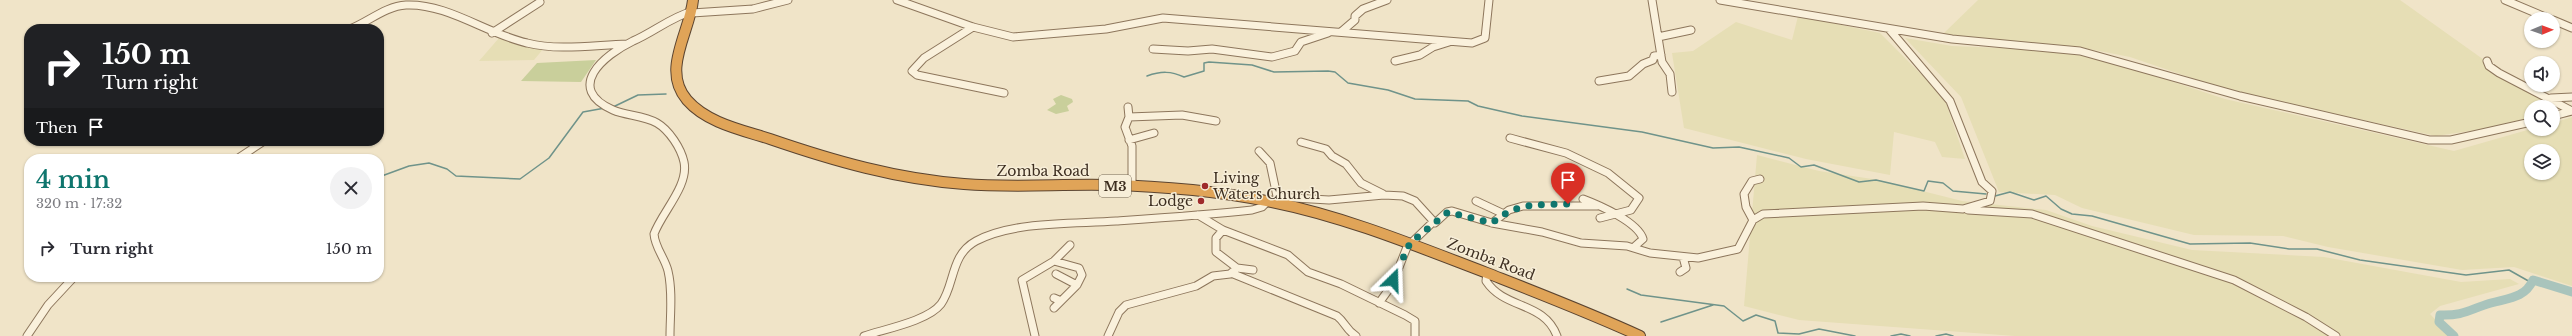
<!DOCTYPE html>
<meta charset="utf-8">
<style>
body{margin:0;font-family:"Libre Baskerville",serif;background:#f2f2f3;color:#2b2b33;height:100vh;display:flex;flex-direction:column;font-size:15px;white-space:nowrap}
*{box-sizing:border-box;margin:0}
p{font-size:13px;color:#7c7c81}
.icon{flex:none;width:22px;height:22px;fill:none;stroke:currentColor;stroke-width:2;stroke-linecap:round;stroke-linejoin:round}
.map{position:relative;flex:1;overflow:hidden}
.drawer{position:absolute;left:24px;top:154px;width:360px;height:128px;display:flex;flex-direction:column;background:#fff;border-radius:16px;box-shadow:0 1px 3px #0004}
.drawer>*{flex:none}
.guide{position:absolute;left:24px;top:24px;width:360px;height:122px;border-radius:16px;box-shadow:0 1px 3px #0004;background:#202124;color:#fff;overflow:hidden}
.needle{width:26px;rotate:89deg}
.tools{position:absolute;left:2524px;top:12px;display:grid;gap:8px}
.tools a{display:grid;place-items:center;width:36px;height:36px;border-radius:50%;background:#fff;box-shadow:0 1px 3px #0004;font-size:20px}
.pin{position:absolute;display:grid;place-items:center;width:34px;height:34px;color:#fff;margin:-41px -17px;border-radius:50% 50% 50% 0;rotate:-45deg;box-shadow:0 0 4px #0007}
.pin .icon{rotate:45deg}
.me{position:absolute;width:44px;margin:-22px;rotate:22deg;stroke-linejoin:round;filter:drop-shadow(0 0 3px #0008)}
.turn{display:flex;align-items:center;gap:14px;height:84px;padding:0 12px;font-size:18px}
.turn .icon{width:52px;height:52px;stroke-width:2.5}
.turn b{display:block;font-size:28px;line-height:34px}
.then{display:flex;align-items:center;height:38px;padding:0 12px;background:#0003;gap:8px;font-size:15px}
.round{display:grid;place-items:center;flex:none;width:42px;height:42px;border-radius:21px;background:#f2f2f3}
.summary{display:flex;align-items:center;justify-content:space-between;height:68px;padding:0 12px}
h1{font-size:24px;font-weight:600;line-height:30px;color:#0f766e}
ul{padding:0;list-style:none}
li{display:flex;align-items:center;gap:12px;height:52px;padding:0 12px}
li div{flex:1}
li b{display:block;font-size:15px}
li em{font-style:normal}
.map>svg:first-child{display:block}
.farmland{fill:#e6deb5;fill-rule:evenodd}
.green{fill:#c9cf9b}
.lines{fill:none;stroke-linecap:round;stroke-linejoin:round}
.stream{stroke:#6f938a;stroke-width:1.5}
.river{stroke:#a9c4bc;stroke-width:9}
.minor-casing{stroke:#8d765c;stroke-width:9}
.highway-casing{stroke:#5b4430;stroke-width:12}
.minor{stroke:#faf1dc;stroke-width:7}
.highway{stroke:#e0a458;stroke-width:10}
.route{stroke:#0f766e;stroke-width:7;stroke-dasharray:0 12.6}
.poi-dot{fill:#9e2a2b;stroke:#f7eed8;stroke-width:1.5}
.labels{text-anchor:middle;stroke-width:3;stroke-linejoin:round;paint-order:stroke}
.shield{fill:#f7eed8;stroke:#756857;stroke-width:1}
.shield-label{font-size:13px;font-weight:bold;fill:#3d2e20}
.street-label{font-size:14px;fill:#3d2e20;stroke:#f7eed8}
.poi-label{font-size:14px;fill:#3d2e20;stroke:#f7eed8;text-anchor:start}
</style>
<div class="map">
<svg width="2572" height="336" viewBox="0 0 2572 336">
<rect width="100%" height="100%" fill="#f0e4c8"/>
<!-- farmland -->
<path class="farmland" d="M1978,0H2400L2550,107H2531V122L2436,136L2227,90L2130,57L2084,48L1945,36L1944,33Z
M1798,16L1880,33L1944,97L1965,159L1942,157L1935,142L1894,132L1890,175L1806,159L1684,128L1672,53L1693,51L1736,22L1792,40Z
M499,38L544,48L534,60L479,61Z
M1905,38L1952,46L2079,51L2225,99L2454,151L2531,129H2553V123L2572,117V286L2514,267L2462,270L2328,247L2283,236L2194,235L2082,208L2055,195L1999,192L1961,97ZM2531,151H2553V173H2531Z
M1757,155L1819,171L1879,180L1962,201L2046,210L2092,226L2192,250L2324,257L2461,282L2510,279L2519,284L2440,306L2430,314L2451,336H2015L1799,320L1744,306Z"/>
<!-- green -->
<path class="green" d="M596,60L581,82L521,81L537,63Z
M1061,95L1072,99L1073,102L1067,106L1069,111L1056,114L1047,110L1056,104L1053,99Z"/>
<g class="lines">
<!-- stream -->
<path class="stream" d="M1147,76C1161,71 1171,71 1184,77L1204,71V63L1209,62L1252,65L1274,72L1328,71L1335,72L1348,83L1388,90L1415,99L1468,101L1478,106L1522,116L1642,132L1713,148L1739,147L1789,158L1801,167L1814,165L1859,182L1876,180L1924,191L1928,181L1943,183L1953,191L1986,194
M613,107L638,95L666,94
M379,177L409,166L429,163L447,169L456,176L520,179L549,158L583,112L605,108
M1995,196L2010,192L2034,200L2046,196L2061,209L2072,214L2092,216L2190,244L2250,243L2289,249H2317L2360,260L2466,275L2509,270L2532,283
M1627,289L1641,295L1724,306L1743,321L1756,315L1775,321L1778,333L1799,334L1819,329L1855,336
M1661,322L1713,305
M1891,336L1901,334L1910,336
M1936,336L1946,334L1953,336"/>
<!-- river -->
<path class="river" d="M2454,336L2439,322L2440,315C2464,316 2470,309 2491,303C2509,298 2525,298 2533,280L2572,292"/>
<defs>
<path id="minor" d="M897,0L973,27L1013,37L1106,29L1163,18L1472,43L1485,38L1489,0
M1652,0L1662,62L1670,74L1672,92
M1720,0L1952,39L2080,51L2240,96L2429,140H2451L2531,122
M2505,0L2550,19
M692,13L753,9L788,0
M2553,20L2572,28
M973,27L924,58L912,71L917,75L1004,93
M350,29C368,22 386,6 406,5C447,3 487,34 527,43C559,51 594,45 627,44
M1341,32L1355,20V16L1363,9L1387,0
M492,33L540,2
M1658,37L1691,30
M1153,49L1188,51L1212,49L1272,57L1295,51L1301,42L1328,33
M1395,61L1420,55L1433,47L1449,42
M2487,61L2489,66L2499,73L2572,111
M1599,81L1629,76L1643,64L1653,60L1654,56L1661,55
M2551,98L2572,97
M1128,107L1129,117
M2553,116L2572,111
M1510,138L1566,153L1608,173L1639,198L1631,210L1600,218
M1129,140L1154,133
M1301,142L1326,149L1332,156L1346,164L1361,183L1383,194
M1259,151L1270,163L1278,201
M237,159L264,141
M1132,186V146L1125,127L1129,117L1182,115L1216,121
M1277,197L1329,200L1384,195L1403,196L1415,201L1435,223L1447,212L1452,211L1492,223L1542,232L1581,243L1627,246L1650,253L1698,258L1738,249L1753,220L1763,214L1923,206L1963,209L1990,201L1992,191L1982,182L1950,101L1889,29
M1583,199C1599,205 1638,222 1643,239L1634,247
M1476,201L1504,214
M1968,210L2032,214L2234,280L2306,317L2336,336
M1198,215L1223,230L1288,255L1308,272L1341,284L1405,315L1415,321V336
M1753,220L1746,207L1744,194L1752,181L1760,179
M1492,223L1509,210L1523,206H1597
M1223,230L1216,238V252L1237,268L1253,270
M1054,261L1079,268L1082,275L1077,285
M1680,272L1686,268L1683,257
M1231,273L1337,316C1346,323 1345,329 1356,336
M1487,273L1486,281C1505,310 1544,301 1557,336
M1054,298L1061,301L1077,285L1056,274
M1379,303L1392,285L1407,247L1433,222
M1054,308L1061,301
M27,336L48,305L74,277
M670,336C670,315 673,292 668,271C665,258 655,248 654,234C662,212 689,186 684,162C681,148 669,130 657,123C643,115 627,116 613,110C564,88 604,55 633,41C654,32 671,17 693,11
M864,336C885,329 928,321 941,304C955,285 950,255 976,241C1013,221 1074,224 1116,221C1161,218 1207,215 1252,210L1262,207L1268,201
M1035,336L1022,280L1054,261L1070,245
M1108,336L1119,312L1126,305L1196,286L1213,276L1230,274L1237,268"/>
<path id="highway" d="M693,0C690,32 661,70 687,100C707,123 742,130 770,139C834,161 897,179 964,184C1012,188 1059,184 1107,185C1162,186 1218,191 1272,202C1346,217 1416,246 1487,273C1538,293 1590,313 1640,336"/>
</defs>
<!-- minor casing -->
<use href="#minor" class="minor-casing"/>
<!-- highway casing -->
<use href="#highway" class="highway-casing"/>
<!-- minor -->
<use href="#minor" class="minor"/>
<!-- highway -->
<use href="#highway" class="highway"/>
</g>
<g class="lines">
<!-- route -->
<path class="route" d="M1393,280L1410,243L1448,212L1492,223C1517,202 1537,205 1568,204"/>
</g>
<!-- markers -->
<g class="poi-dot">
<circle cx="1205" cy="186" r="4"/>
<circle cx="1201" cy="201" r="4"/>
</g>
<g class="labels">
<!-- shield labels -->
<rect class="shield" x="1099" y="175" width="32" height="22" rx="3"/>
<g class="shield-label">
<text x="1115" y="191">M3</text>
</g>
<!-- street labels -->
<g class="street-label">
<text x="1043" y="176">Zomba Road</text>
<text transform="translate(1491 259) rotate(21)" y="5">Zomba Road</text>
</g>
<!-- poi labels -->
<g class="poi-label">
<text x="1213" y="183">Living<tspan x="1213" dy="16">Waters Church</tspan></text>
<text x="1193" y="206" text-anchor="end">Lodge</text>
</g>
</g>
</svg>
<div class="tools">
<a><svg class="needle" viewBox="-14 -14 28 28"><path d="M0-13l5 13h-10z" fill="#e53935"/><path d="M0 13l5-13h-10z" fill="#7c7c81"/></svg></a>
<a><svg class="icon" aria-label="sound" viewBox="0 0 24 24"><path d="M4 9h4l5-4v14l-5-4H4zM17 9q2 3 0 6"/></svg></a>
<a><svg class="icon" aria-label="search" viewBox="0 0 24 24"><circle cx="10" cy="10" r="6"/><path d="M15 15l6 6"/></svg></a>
<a><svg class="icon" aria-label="layers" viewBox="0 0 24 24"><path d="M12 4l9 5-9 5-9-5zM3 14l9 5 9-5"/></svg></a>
</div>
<div class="pin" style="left:1568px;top:204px;background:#d93025"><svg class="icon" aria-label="arrive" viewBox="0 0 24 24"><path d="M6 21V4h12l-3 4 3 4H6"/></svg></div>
<svg class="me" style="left:1393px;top:280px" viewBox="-20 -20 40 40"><path d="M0-17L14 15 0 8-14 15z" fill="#0f766e" stroke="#fff" stroke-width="4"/></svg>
<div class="guide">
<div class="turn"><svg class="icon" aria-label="right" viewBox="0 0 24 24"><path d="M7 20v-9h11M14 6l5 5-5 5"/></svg><div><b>150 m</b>Turn right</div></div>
<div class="then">Then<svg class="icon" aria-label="arrive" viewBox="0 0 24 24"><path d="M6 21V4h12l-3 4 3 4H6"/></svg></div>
</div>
<section class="drawer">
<div class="summary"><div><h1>4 min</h1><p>320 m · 17:32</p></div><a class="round"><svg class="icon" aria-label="close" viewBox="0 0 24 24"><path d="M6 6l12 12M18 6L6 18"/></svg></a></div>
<ul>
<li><svg class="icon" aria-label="right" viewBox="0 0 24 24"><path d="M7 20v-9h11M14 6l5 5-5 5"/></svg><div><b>Turn right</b></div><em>150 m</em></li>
</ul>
</section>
</div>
